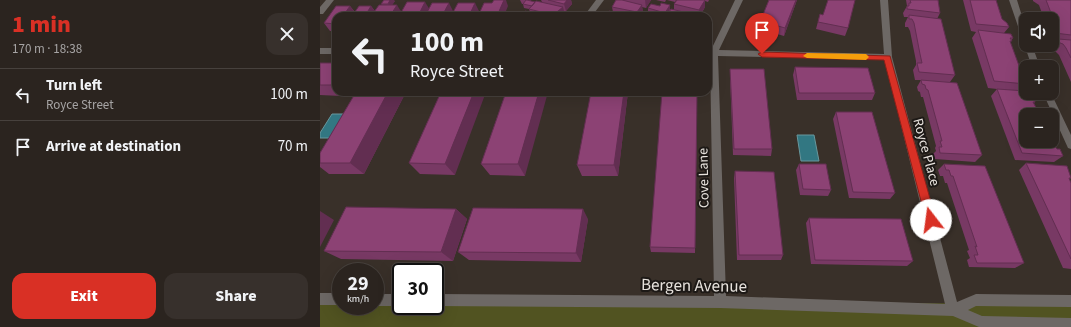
<!DOCTYPE html>
<meta charset="utf-8">
<style>
body{margin:0;font-family:"Source Sans 3",sans-serif;background:#37302c;color:#f1f3f6;height:100vh;display:flex;flex-direction:column;font-size:15px;white-space:nowrap}
*{box-sizing:border-box;margin:0}
p{font-size:13px;color:#a6a4a4}
.icon{flex:none;width:22px;height:22px;fill:none;stroke:currentColor;stroke-width:2;stroke-linecap:round;stroke-linejoin:round}
.map{position:relative;flex:1;overflow:hidden}
.panel{display:flex;flex-direction:column;background:#2b241f;width:320px}
.panel>*{flex:none}
.hud{position:absolute;left:12px;top:12px;width:380px;height:84px;border-radius:12px;box-shadow:0 4px 16px #0002,0 0 0 1px #47413d;background:#2b241f;color:#f1f3f6;overflow:hidden}
.fabs{position:absolute;left:699px;top:12px;display:grid;gap:8px}
.fabs a{display:grid;place-items:center;width:40px;height:40px;border-radius:8px;background:#2b241f;box-shadow:0 4px 16px #0002,0 0 0 1px #47413d;font-size:20px}
.speed{position:absolute;left:12px;top:263px;display:flex;gap:8px;font-size:20px;font-weight:700;text-align:center}
.speed>*{display:grid;place-content:center;width:52px;height:52px;border-radius:50%;background:#2b241f;box-shadow:0 4px 16px #0002,0 0 0 1px #47413d;line-height:1}
.speed small{font-size:10px;font-weight:400}
.speed .limit{border:2px solid #111;border-radius:6px;background:#fff;color:#111}
.pin{position:absolute;display:grid;place-items:center;width:34px;height:34px;color:#fff;margin:-41px -17px;border-radius:50% 50% 50% 0;rotate:-45deg;box-shadow:0 0 4px #0007}
.pin .icon{rotate:45deg}
.me{position:absolute;width:44px;margin:-22px;rotate:345deg;stroke-linejoin:round;filter:drop-shadow(0 0 3px #0008)}
.turn{display:flex;align-items:center;gap:14px;height:84px;padding:0 12px;font-size:18px}
.turn .icon{width:52px;height:52px;stroke-width:2.5}
.turn b{display:block;font-size:28px;line-height:34px}
.round{display:grid;place-items:center;flex:none;width:42px;height:42px;border-radius:12px;background:#37302c}
.summary{display:flex;align-items:center;justify-content:space-between;height:68px;padding:0 12px}
h1{font-size:24px;font-weight:800;line-height:30px;color:#d93025}
.action{display:flex;gap:8px;margin-top:auto;padding:8px 12px}
.action a{flex:1;height:46px;border-radius:12px;background:#d93025;color:#fff;font-size:16px;font-weight:800;line-height:46px;text-align:center}
.action a+a{background:#37302c;color:#f1f3f6}
ul{padding:0;list-style:none}
li{display:flex;align-items:center;gap:12px;height:52px;padding:0 12px;border-top:1px solid #47413d}
li div{flex:1}
li b{display:block;font-size:15px}
li em{font-style:normal}
main{display:flex;flex:1;min-height:0}
.map>svg:first-child{display:block}
.green{fill:#515321}
.water{fill:#327782;stroke:#68979d}
.lines{fill:none;stroke-linecap:round;stroke-linejoin:round}
.street{fill:#6d6865;fill-rule:evenodd}
.wall{fill:#783964}
.shaded-wall{fill:#622e51}
.building{fill:#8c4274;stroke:#622e51}
.route{fill:#d93025;stroke:#8d1f18}
.slow{fill:#f59e0b}
.labels{text-anchor:middle;stroke-width:4;stroke-linejoin:round;paint-order:stroke}
.street-label{font-size:14px;fill:#e7e2dd;stroke:#1d1916}
.near-street-label{font-size:17px;fill:#e7e2dd;stroke:#1d1916}
</style>
<main>
<section class="panel">
<div class="summary"><div><h1>1 min</h1><p>170 m · 18:38</p></div><a class="round"><svg class="icon" aria-label="close" viewBox="0 0 24 24"><path d="M6 6l12 12M18 6L6 18"/></svg></a></div>
<ul>
<li><svg class="icon" aria-label="left" viewBox="0 0 24 24"><path d="M17 20v-9H6M10 6l-5 5 5 5"/></svg><div><b>Turn left</b><p>Royce Street</p></div><em>100 m</em></li>
<li><svg class="icon" aria-label="arrive" viewBox="0 0 24 24"><path d="M6 21V4h12l-3 4 3 4H6"/></svg><div><b>Arrive at destination</b></div><em>70 m</em></li>
</ul>
<div class="action"><a>Exit</a><a>Share</a></div>
</section>
<div class="map">
<svg width="751" height="327" viewBox="0 0 751 327">
<rect width="100%" height="100%" fill="#393029"/>
<!-- green -->
<path class="green" d="M0,299H21V306H115V300L751,304V327H0Z"/>
<!-- water -->
<path class="water" d="M12,114H31L16,138H0V133Z
M477,135H494L499,161H481Z"/>
<g class="lines">
<!-- street -->
<path class="street" d="M6,0H14L3,14H0V7Z
M276,0H284L272,16H264Z
M415,0H423L399,50L564,54L560,0H568L572,57L637,302L656,294L751,295V307L656,306L648,310L662,316L751,318V327H659L633,316L400,308L115,306V294L394,296L390,56L388,55V51L391,50ZM398,56L565,60L625,304L406,296Z
M689,0H697L706,29V45H712L720,67H712Z
M0,48H16V54H0Z
M723,93H731L751,135V149L748,148Z
M0,293H21V305H0Z
M55,294H81V306H55Z"/>
</g>
<!-- wall -->
<path class="wall" d="M200,0H211L210,1L215,2H222L221,0H251L252,4L246,11H244L245,15L244,16H200L210,12L209,9L204,8L203,4H202Z
M296,0H331L326,8L322,7L323,12L321,16H285L293,12L292,7Z
M336,0H346L345,2Z
M347,0H356L355,2Z
M357,0H389L388,2L385,1V7L380,16H341L328,12V8L340,6L350,5V9L354,10V4Z
M449,0H477L464,36L457,34V36H451L434,32L435,24L442,17Z
M586,0H618L620,13L617,19L635,75L630,82L662,155L655,162L615,159L613,154L616,151L615,148L616,146L603,97H601L600,92L598,91L597,87L601,80H595L593,70L596,65V61L590,31L588,27H585V23L588,17H584L583,13L587,6Z
M643,0H676L682,19L689,27L684,33L693,38L690,43L702,74L705,78L706,79V88L703,91L716,97L714,99L715,102L714,103L732,143L743,156L734,162L695,160L671,96L677,89L668,88L652,38L656,32L651,31Z
M713,0H751V82L739,55L735,51H733L731,46L736,41H732V19H724L719,5L713,1Z
M75,1L72,5L81,11L109,9L133,11L16,16V31H10L4,23L30,6L35,12L51,6L55,11L62,5L61,4Z
M506,8L528,28L525,36L496,29L500,14L503,15Z
M0,63H16V92H23L21,96L0,95Z
M475,67L555,93L552,100H477L473,75Z
M410,69L452,149L451,156L413,155L410,76Z
M36,92H86L44,174H9L0,167V153Z
M121,92L135,175L100,174L89,163Z
M186,92L205,176L170,175L161,164Z
M308,92L298,176H262L257,165Z
M377,92L375,253L331,252L330,247Z
M516,112L575,193L570,199L529,198L513,119Z
M706,163L751,178L749,179L751,183V269L743,268L699,170Z
M479,164L511,190L508,196L480,195L476,170Z
M624,164L704,263L695,268L649,267L647,260L650,258L647,251L649,250L627,183H625L623,176H620L618,170Z
M415,171L463,255L461,260H417L414,178Z
M136,209L147,219L133,261L21,259L4,251Z
M489,218L593,261L587,266L491,264L486,223Z
M268,219L261,262L149,260L138,252Z"/>
<!-- shaded-wall -->
<path class="shaded-wall" d="M70,0H74L75,1L70,8L68,4Z
M184,0H186L188,6L184,16H177Z
M247,0H251L252,4L246,11L244,4Z
M325,0H331L326,8Z
M385,0V7L380,16H379V10Z
M476,0H477L464,36L465,28Z
M105,2L110,10L107,16H98Z
M129,3L133,11L131,16H122Z
M155,3L159,11L156,16H149Z
M77,5L82,13L80,16H70Z
M322,5L323,12L321,16H317V12Z
M350,5V9L346,16L345,13Z
M30,6L36,14L35,16H23Z
M51,6L57,14L56,16H45Z
M243,7L245,15L244,16H234L233,15Z
M16,77V91L11,85Z
M17,92H23L21,96Z
M68,92H86L44,174L30,163Z
M154,92H166L135,175L125,164Z
M219,92H228L205,176L198,164Z
M304,92H308L298,176L294,165Z
M136,209L147,219L133,261L121,252Z
M263,209L268,219L261,262L256,253Z
M0,211L14,220L0,247Z"/>
<!-- building -->
<path class="building" d="M64,0H70L68,4H61Z
M174,0H184L177,16H158L164,3H172Z
M206,0H207L215,2L212,6L203,4Z
M228,0H247L244,4Z
M296,0H302L322,5L317,12L292,7Z
M357,0H385L379,10L354,4Z
M449,0H476L465,28L458,26V28H453L435,24L439,17H442Z
M508,0H535L528,28L498,22L500,14L503,15Z
M590,0H618L620,13L587,9V6H589V3H591Z
M650,0H676L682,19L687,23L689,27L656,24Z
M726,0H751V35L735,33L733,28L735,29L733,25L736,26Z
M216,1L243,7L233,15L209,9Z
M87,2H105L98,16H79Z
M112,3H129L122,16H105Z
M138,3H155L149,16H131Z
M341,3L350,5L345,13L328,8L331,4L340,6Z
M59,5H77L70,16H51Z
M16,6H30L23,16H16V24L4,23Z
M39,6H51L45,16H32Z
M351,9L376,15V16H341L343,13L347,15Z
M205,11L225,16H200Z
M289,11L309,16H285Z
M589,15L621,19L635,75L599,72L597,63H602L600,54L594,23L592,19H589Z
M658,30L691,34L693,38H690L692,41H690L702,74L705,78L706,79V84L674,81Z
M738,39L751,40V58L746,48L743,44L740,43Z
M0,63H16V77L11,85H0Z
M475,67L548,68L555,93H479Z
M410,69H444L452,149H414Z
M601,80L637,83L662,155L620,153L619,147H622L620,141H622L608,90L606,89L605,85L602,84Z
M677,89L706,91V93H714L716,97H714L715,102H713L720,115H706V141H731L737,149H740L743,156L702,153Z
M36,92H68L30,163H0V153Z
M121,92H154L125,164L89,163Z
M186,92H219L198,164H161Z
M271,92H304L294,165H257Z
M342,92H377L375,248L330,247Z
M516,112H552L575,193L533,192Z
M706,163L747,166L751,178H749L751,183V259Z
M479,164H506L511,190L483,189Z
M624,164L665,166L704,263H657L654,255H658L655,246L657,247L633,176H631L629,170H626Z
M415,171L454,172L463,255H419Z
M26,207L136,209L121,252L4,251Z
M153,208L263,209L256,253L138,252Z
M489,218L581,219L593,261L495,260Z"/>
<!-- route -->
<path class="route" d="M442,52L570,56L616,220L614,224L611,225L606,220L564,60L442,57L438,54Z"/>
<!-- slow -->
<path class="slow" d="M487,53L546,54L549,57L546,60L487,58L483,56Z"/>
<g class="labels">
<!-- street labels -->
<g class="street-label">
<text transform="translate(607 152) rotate(75)" y="5">Royce Place</text>
<text transform="translate(383 178) rotate(-91)" y="5">Cove Lane</text>
</g>
<!-- near-street labels -->
<g class="near-street-label">
<text transform="translate(374 285) rotate(1)" y="6">Bergen Avenue</text>
</g>
</g>
</svg>
<div class="fabs">
<a><svg class="icon" aria-label="sound" viewBox="0 0 24 24"><path d="M4 9h4l5-4v14l-5-4H4zM17 9q2 3 0 6"/></svg></a>
<a>+</a>
<a>−</a>
</div>
<div class="speed"><div>29<small>km/h</small></div><div class="limit">30</div></div>
<div class="pin" style="left:442px;top:54px;background:#d93025"><svg class="icon" aria-label="arrive" viewBox="0 0 24 24"><path d="M6 21V4h12l-3 4 3 4H6"/></svg></div>
<svg class="me" style="left:611px;top:220px" viewBox="-20 -20 40 40"><circle r="19" fill="#fff"/><path d="M0-13L10 11 0 6-10 11z" fill="#d93025"/></svg>
<div class="hud">
<div class="turn"><svg class="icon" aria-label="left" viewBox="0 0 24 24"><path d="M17 20v-9H6M10 6l-5 5 5 5"/></svg><div><b>100 m</b>Royce Street</div></div>
</div>
</div>
</main>
